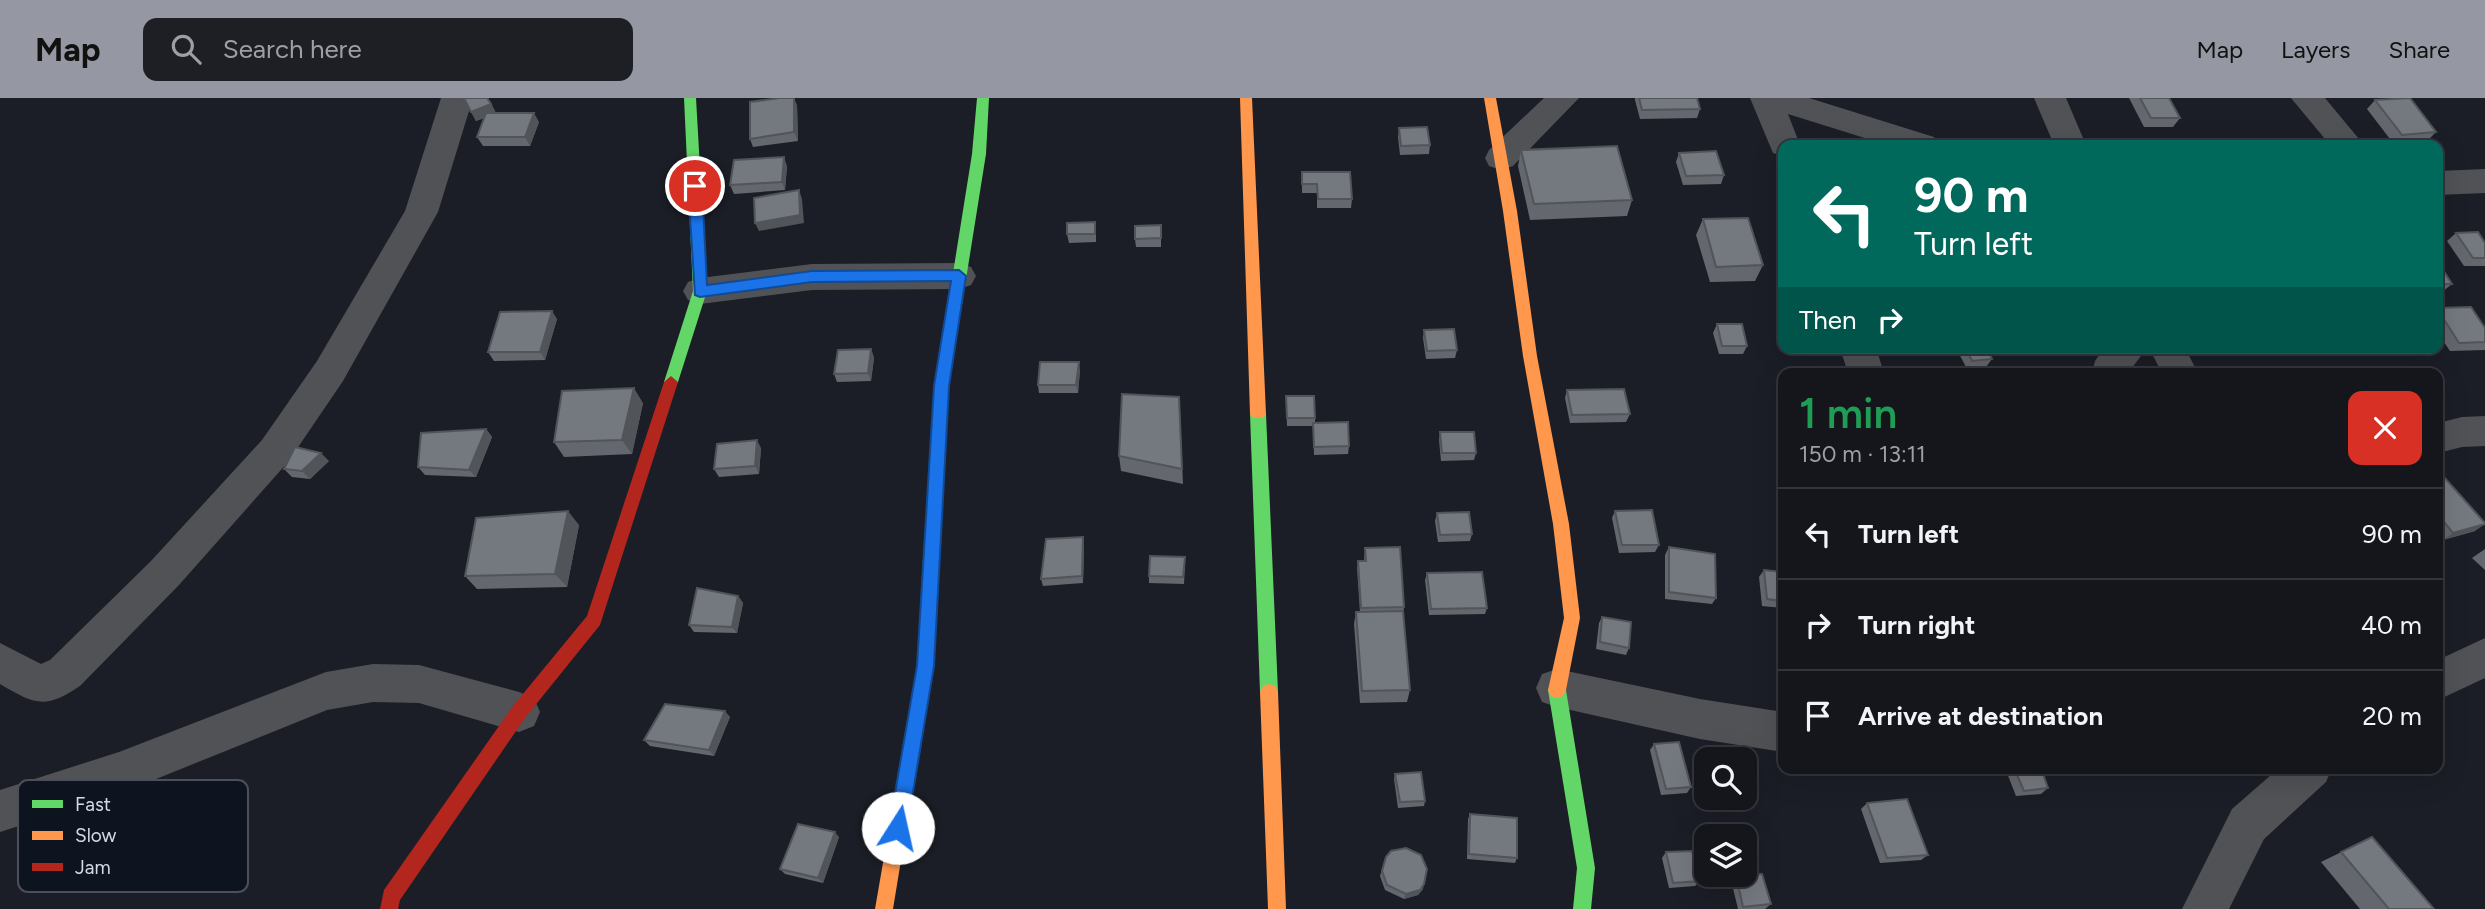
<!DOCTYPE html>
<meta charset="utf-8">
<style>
body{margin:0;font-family:Figtree,sans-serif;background:#1d1f25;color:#f1f3f6;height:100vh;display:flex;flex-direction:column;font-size:26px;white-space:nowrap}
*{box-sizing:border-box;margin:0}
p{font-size:23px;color:#9d9fa3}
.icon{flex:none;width:38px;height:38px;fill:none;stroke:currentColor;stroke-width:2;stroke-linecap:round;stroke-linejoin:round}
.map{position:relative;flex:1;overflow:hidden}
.sheet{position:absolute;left:1778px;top:270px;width:665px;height:406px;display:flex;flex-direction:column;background:#14161c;border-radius:14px;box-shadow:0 7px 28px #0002,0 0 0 2px #33353b}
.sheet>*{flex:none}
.guide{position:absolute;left:1778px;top:42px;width:665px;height:214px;border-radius:14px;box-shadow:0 7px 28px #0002,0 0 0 2px #33353b;background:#00695c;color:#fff;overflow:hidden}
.controls{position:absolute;left:1694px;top:649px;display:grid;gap:14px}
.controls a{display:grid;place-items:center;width:63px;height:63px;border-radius:14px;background:#14161c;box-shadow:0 7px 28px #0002,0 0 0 2px #33353b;font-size:35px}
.pin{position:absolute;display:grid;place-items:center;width:60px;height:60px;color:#fff;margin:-30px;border:4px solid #fff;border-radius:50%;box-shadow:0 2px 7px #0007}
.me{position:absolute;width:77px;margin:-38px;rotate:10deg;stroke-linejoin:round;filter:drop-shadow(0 0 5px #0008)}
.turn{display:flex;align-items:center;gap:24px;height:147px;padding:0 21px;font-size:32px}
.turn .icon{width:91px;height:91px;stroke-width:2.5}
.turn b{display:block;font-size:49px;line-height:60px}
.then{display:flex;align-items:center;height:66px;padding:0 21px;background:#0003;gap:14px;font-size:26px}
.round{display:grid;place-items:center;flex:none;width:74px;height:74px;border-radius:14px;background:#1d1f25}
.overview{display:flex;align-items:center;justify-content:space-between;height:119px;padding:0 21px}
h1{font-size:42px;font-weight:600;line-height:52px;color:#1e9e55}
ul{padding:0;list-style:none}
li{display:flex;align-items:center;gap:21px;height:91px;padding:0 21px;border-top:2px solid #33353b}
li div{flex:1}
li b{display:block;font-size:26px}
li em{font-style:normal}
header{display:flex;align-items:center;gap:42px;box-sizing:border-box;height:98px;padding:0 35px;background:#9598a2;color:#111}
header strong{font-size:33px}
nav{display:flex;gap:38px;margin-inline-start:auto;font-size:24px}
.search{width:490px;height:63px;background:#1d1f25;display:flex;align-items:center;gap:18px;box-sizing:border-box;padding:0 24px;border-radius:14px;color:#9d9fa3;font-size:26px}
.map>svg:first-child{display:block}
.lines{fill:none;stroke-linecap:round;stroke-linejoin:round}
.street{fill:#515255;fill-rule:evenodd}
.fast{fill:#63d668;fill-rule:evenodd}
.slow{fill:#ff974d;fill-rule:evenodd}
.jam{fill:#b3261e;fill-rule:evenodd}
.wall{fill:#64676d}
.shaded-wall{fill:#515459}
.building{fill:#74787f;stroke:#515459;stroke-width:2}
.route{fill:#1a73e8;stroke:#114b97;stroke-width:2}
.key{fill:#0e1320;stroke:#4a4f5b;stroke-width:2}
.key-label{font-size:19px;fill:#d6dae4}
</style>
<header>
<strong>Map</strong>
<div class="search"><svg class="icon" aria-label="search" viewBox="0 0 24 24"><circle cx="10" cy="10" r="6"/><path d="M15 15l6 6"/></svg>Search here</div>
<nav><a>Map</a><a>Layers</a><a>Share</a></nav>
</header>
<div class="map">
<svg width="2485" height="811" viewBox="0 0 2485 811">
<rect width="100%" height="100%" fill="#1b1e26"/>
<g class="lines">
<!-- street -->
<path class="street" d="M441,0H473L438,114L343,283L288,364L179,487L80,588C45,612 34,606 0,586V545L41,566L50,562L151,463L262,342L317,263L405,113Z
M1544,0H1579L1513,68L1501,72L1489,68L1485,60L1489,52Z
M1750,0H1809L1934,39L1939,47H1887L1788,16L1800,47H1783V58L1773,55Z
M2034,0H2066L2086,47H2054Z
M2291,0H2325L2364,47H2330Z
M2485,71V95L2438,97V73Z
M959,165L971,169L976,178L971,187L959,191L812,192L700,206L688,202L683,193L688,184L700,180L812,166Z
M1840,250H1876L1884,275H1848Z
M2104,250H2147L2128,275H2092L2095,263Z
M2149,250H2185L2198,275H2162Z
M2485,318V348L2462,349L2438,355V325L2462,319Z
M2485,540V580L2438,602V562Z
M373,566L419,567L519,594L534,600L540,614L534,628L519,634L419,605L373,604L327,612L119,696L0,734V692L119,654L326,574Z
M1557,571L1700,601L1783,614V654L1700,641L1557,609L1542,604L1536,590L1542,576Z
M2279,670H2332L2326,684L2264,741L2229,811H2182L2232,711Z"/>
<!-- fast -->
<path class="fast" d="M684,0H696L707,193L678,284L671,290L664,284L693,193Z
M977,0H989L986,56L949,288L939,461L937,466L931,468L925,466L923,461L935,288L972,56Z
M1258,310L1263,312L1266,316L1278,594L1275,600L1269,602L1263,600L1260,594L1250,316L1253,312Z
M1557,584L1563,586L1566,592L1595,770L1591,811H1573L1577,770L1548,592L1551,586Z"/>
<!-- slow -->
<path class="slow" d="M1240,0H1252L1266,316L1263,320H1253L1250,316Z
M1484,0H1496L1517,113L1537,258L1569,426L1580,520L1566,592L1563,598L1557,600L1551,598L1548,592L1564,520L1553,426L1523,258L1503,113Z
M931,454L937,456L939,461L933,568L893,811H875L917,568L923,461L925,456Z
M1269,586L1275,588L1278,594L1286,811H1268L1260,594L1263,588Z"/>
<!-- jam -->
<path class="jam" d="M671,278L678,284L600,527L525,620L400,802L398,811H380L384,792L513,608L587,518L664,284Z"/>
</g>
<!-- wall -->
<path class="wall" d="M464,0H488L496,15L539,24L530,48H483L477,39L484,20L476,23Z
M1635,0H1697L1700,11L1697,20L1640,21L1635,2Z
M2129,0H2169L2180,20L2173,29H2144Z
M2375,2L2436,34L2427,43L2393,45L2367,11Z
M797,7L798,43L753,49L750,41Z
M1399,30L1430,47L1429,56L1400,57L1398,39Z
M1521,52L1632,102L1627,118L1530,122L1518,68Z
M1679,55L1724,77L1721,86L1683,87L1676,64Z
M787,68L785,92L734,96L730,87Z
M1302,74L1352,101L1351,110H1317V95H1302Z
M1703,121L1763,167L1755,183L1710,184L1696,137Z
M1161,127V149H1136L1135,141Z
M1096,133V144L1069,145L1067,136Z
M2456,135L2485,145V168H2464L2447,143Z
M2438,164L2452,186L2442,194H2438Z
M2438,210L2485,230V252L2450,253L2438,235Z
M557,221L545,262L494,263L488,254Z
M1717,226L1747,248L1743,256H1719L1713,235Z
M1424,232L1457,252L1455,260L1426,261L1423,240Z
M1956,250H1987L1992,261L1986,269L1967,271Z
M871,251L874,260L871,283L837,284L834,276Z
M1080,272L1078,295H1039L1038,287Z
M1567,292L1630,316L1626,324L1570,325L1565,300Z
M1286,298L1315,320V325L1349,348L1348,356L1314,357L1313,328H1287Z
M643,305L632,356L564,359L554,344Z
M1180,314L1183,386L1121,373L1119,358Z
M486,331L492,339L476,379L425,377L418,369Z
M1440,334L1476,355L1474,362L1441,363L1439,342Z
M761,350L759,376L719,379L714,371Z
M329,363L310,381L292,379L284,371Z
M2438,379L2475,433L2443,442L2438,436Z
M1615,413L1659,447L1655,454L1619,455L1612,420Z
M1437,415L1472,436L1470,443L1438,444L1435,423Z
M579,427L567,489L477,491L465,478Z
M1084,447L1083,485L1043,488L1041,481Z
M1669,449L1716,500L1712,506L1665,501V457Z
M1365,450L1404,509L1403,516L1410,592L1407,604L1360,605L1354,526L1356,514H1360L1357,470L1358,463H1364Z
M2485,451V472L2472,460Z
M1185,466L1184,486L1149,485V478Z
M1764,472L1783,474V510L1762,508L1759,479Z
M1427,475L1487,510L1485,516L1429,517L1425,482Z
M738,498L743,505L737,535L694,534L689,527Z
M1602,519L1629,550L1626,557L1596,551L1599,525Z
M730,619L714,658L650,648L644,642Z
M1654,646L1691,689L1687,695L1661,697L1650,652Z
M2005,670H2041L2048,690L2041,696L2016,698Z
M1395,676L1425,703L1424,708L1398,710L1394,681Z
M1867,705L1928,757L1921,762L1880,765L1861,711Z
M1470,716L1517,760L1515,765L1467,761L1468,721Z
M839,739L823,785L785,776L780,771Z
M2372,739L2434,811H2360L2321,764Z
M1666,754L1700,783L1695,788L1669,790L1662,760Z
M1386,759L1423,791L1418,797L1404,801L1385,792L1380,778Z
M1736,777L1771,806L1765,811H1738L1731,782Z"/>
<!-- shaded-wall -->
<path class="shaded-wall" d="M488,0L496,15L476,23L471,14Z
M794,0L797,7L798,43L794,34Z
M534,15L539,24L530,48L525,39Z
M784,59L787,68L785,92L782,84Z
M799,92L802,101L804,125L759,133L755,125Z
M552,213L557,221L545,262L540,254Z
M871,251L874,260L871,283L868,275Z
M1079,264L1080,272L1078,295L1076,287Z
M634,290L643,305L632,356L622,342Z
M486,331L492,339L476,379L469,372Z
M757,342L761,350L759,376L755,368Z
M321,355L329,363L310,381L302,373Z
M568,413L579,427L567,489L555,476Z
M2485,426L2475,433L2443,442L2453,435Z
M1083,439L1084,447L1083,485L1082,478Z
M738,498L743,505L737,535L732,529Z
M725,613L730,619L714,658L709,652Z
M835,734L839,739L823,785L818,780Z
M1424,786L1423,791L1418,797L1404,801L1406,796Z"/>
<!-- building -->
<path class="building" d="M464,0H487L491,6L471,14Z
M780,0H794V34L750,41V4Z
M1639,0H1697L1700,11L1642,12Z
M2140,0H2169L2180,20H2151Z
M2410,0L2436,34L2402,37L2375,2Z
M486,15H534L525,39H477Z
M1427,29L1430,47L1401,48L1399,30Z
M1617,48L1632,102L1534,106L1521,52Z
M1716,53L1724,77L1686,78L1679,55Z
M784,59L782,84L730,87L734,62Z
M1302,74H1350L1352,101H1318L1317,86H1302Z
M799,92L800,117L755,125L754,100Z
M1748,120L1763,167L1716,169L1703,121Z
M1095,124V136H1067V125Z
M1161,127V140L1135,141V128Z
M2478,134L2485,145V160H2473L2456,135Z
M2438,164L2452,186H2438Z
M2471,209L2485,230V244L2459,245L2438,212V210Z
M552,213L540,254H488L500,214Z
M1717,226H1742L1747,248H1722Z
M1454,231L1457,252L1427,253L1424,232Z
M1966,250H1987L1992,261L1972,263Z
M871,251L868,275L834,276L838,252Z
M1040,264H1079L1076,287H1038Z
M634,290L622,342L554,344L562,293Z
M1624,291L1630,316L1572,317L1567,292Z
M1122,296L1179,299L1182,371L1119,358Z
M1286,298H1314L1315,320H1287Z
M1348,324L1349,348L1314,349L1313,325Z
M486,331L469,372L418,369L421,335Z
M1440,334H1474L1476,355H1442Z
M757,342L755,368L714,371L717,346Z
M295,349L321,355L302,373L284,371Z
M2443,378L2485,425V426L2453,435L2438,416V379Z
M1652,412L1659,447H1622L1615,413Z
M568,413L555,476L465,478L476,420Z
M1469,414L1472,436L1440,437L1437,415Z
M1083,439L1082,478L1041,481L1046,441Z
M1400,449L1404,509L1361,510L1358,463H1366L1365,450Z
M1669,449L1715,456L1716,500L1669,494Z
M1150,458L1185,459L1183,479L1149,478Z
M1764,472L1783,474V503L1767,501Z
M1482,474L1487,510L1431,511L1427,475Z
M697,490L738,498L732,529L689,527Z
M1403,513L1410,592L1362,593L1356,514Z
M1602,519L1631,524L1629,550L1600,544Z
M665,606L725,613L709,652L644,642Z
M1679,644L1691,689L1666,691L1654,646Z
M2014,670H2041L2048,690L2024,693Z
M1421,674L1425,703L1400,704L1395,676Z
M1907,701L1928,757L1887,760L1867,705Z
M1470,716L1517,720V760L1469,756Z
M798,726L835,734L818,780L780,771Z
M2372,739L2434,811H2389L2341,754Z
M1406,750L1421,757L1427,771L1424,786L1420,792L1406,796L1387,787L1382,773L1386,759L1391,753Z
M1692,753L1700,783L1673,785L1666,754Z
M1762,776L1771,806L1743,809L1736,777Z"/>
<!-- route -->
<path class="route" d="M695,83L702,88L707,187L812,173L959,172L966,178L949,288L934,568L907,730L904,736L898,739L891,736L889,730L917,568L934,288L951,183L812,184L700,199L695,197L688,88Z"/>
<!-- legend -->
<rect x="18" y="682" width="230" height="112" rx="10" class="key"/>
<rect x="32" y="702" width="31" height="8" fill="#63d668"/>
<rect x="32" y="733" width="31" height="9" fill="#ff974d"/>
<rect x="32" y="765" width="31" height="8" fill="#b3261e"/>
<g class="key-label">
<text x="75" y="713">Fast</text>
<text x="75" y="744">Slow</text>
<text x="75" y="776">Jam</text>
</g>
</svg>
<div class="controls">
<a><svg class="icon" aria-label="search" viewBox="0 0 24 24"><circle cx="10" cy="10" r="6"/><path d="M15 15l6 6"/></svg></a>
<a><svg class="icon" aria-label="layers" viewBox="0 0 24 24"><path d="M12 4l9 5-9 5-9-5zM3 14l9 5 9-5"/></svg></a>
</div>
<div class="pin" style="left:695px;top:88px;background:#d93025"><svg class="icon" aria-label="arrive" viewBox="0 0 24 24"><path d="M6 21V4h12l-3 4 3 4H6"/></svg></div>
<svg class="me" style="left:898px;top:730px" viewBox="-20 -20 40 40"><circle r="19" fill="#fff"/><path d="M0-13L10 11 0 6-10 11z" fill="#1a73e8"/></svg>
<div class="guide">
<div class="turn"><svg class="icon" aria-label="left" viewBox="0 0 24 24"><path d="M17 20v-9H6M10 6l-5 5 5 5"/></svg><div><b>90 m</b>Turn left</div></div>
<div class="then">Then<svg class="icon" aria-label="right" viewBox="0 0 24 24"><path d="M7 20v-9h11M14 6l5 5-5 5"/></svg></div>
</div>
<section class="sheet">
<div class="overview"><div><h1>1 min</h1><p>150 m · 13:11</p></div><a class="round" style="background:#d93025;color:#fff"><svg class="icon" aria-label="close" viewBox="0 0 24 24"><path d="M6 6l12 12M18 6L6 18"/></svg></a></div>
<ul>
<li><svg class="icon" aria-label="left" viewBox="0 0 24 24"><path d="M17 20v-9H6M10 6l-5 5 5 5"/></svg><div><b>Turn left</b></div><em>90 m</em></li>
<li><svg class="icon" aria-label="right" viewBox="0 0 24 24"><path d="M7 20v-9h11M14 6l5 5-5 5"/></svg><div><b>Turn right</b></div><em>40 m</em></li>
<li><svg class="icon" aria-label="arrive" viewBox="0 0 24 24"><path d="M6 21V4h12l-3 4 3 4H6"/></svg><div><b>Arrive at destination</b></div><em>20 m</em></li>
</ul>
</section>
</div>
